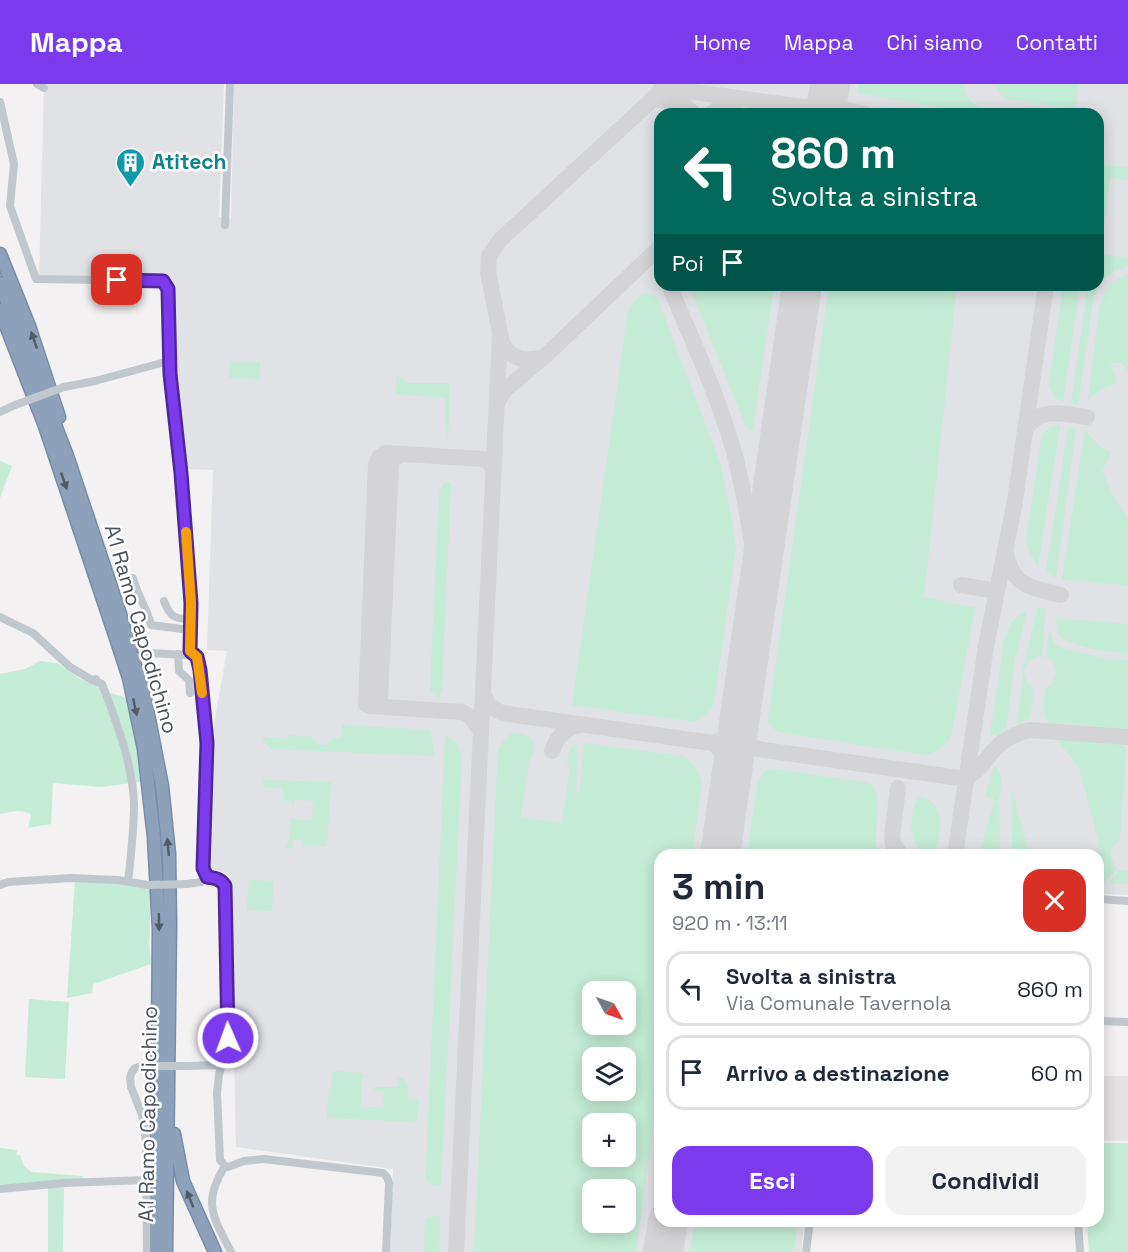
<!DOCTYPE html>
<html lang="it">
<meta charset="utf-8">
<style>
body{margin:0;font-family:"Space Grotesk",sans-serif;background:#f2f2f3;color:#1f2937;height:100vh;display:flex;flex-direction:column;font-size:22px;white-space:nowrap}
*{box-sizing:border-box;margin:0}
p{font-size:20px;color:#747a83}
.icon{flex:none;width:33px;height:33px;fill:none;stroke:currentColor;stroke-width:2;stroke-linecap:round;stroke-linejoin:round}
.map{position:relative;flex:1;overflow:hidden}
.drawer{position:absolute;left:654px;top:765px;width:450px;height:378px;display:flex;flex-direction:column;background:#fff;border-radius:18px;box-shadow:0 3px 15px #0003}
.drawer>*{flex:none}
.guide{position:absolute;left:654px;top:24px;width:450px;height:183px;border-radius:18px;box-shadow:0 3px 15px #0003;background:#00695c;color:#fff;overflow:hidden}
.needle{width:39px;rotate:130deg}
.tools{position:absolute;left:582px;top:897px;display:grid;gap:12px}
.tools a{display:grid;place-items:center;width:54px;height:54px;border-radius:12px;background:#fff;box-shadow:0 3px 15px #0003;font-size:30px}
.pin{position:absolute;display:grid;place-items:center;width:51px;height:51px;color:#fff;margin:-26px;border-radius:12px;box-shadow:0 3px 9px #0006}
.me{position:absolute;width:66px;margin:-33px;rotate:358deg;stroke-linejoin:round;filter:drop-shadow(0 0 4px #0008)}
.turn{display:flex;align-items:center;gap:21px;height:126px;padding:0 18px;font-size:27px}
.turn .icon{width:78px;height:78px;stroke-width:2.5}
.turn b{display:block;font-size:42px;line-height:51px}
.then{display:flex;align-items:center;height:57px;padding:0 18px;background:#0003;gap:12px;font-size:22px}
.round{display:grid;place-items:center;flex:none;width:63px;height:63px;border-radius:18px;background:#f2f2f3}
.headline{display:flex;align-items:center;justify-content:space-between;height:102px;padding:0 18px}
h1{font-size:36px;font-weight:800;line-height:45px}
.button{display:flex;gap:12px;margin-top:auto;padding:12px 18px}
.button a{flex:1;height:69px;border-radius:18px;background:#7c3aed;color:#fff;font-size:24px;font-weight:800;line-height:69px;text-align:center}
.button a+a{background:#f2f2f3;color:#1f2937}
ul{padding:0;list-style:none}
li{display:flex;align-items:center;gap:18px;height:75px;margin:0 12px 9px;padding:0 6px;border:3px solid #e0e1e3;border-radius:18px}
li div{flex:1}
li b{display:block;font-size:22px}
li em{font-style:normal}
header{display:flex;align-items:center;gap:36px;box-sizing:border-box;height:84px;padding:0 30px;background:#7c3aed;color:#fff}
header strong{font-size:28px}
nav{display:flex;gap:33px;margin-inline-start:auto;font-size:21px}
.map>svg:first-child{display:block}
.education{fill:#e4e2e2}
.airport{fill:#e0e2e5;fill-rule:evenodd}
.green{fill:#c4ecd6;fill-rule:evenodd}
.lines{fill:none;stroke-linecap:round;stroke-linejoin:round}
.taxiway{stroke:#d4d4d6;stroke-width:16}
.runway{stroke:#d4d4d6;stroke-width:40}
.highway-casing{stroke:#798ca7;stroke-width:15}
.minor{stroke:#c0c8ce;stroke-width:8}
.highway{stroke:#8da1bb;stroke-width:12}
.minor-bridge{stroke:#c0c8ce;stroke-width:8}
.oneway{fill:#515b66}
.route-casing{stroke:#51269a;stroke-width:15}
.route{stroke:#7c3aed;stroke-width:10}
.slow{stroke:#f59e0b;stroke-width:10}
.labels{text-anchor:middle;stroke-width:5;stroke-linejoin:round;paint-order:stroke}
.culture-label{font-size:21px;font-weight:bold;fill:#0d838f;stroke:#fff;text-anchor:start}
.street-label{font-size:21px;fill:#4a535d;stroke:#fff}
</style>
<header>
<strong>Mappa</strong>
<nav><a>Home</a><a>Mappa</a><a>Chi siamo</a><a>Contatti</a></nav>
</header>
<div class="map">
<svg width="1128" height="1168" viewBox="0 0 1128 1168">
<rect width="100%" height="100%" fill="#f3f1f1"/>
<!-- education -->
<path class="education" d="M1098,992H1128V1057H1098Z"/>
<!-- airport -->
<path class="airport" d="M44,0H224L219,133L231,134L234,0H1128V811L1098,810V771H660V1137H805L801,1168H390L393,1085L236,1063L230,792L207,783L212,652L227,567L207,566L213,386L184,385L171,285L170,194H39ZM660,30H1098V201H660ZM592,908H626V940H592ZM592,974H626V1006H592ZM592,1040H626V1072H592ZM592,1106H626V1138H592Z"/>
<!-- green -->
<path class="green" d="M859,0H964C965,32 1009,27 1033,30H980L965,28L857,9Z
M994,0H1079L1075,25L1003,14Z
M1099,80L1128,84V96L1110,94L1100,170L1128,174V182C1107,188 1100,196 1093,217L1078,320L1071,319L1088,201H1098V129L1102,100Z
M1128,190V287L1122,279H1110L1117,299L1105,303L1088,316L1099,226C1104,209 1110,195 1128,190Z
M689,201H774L753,346L746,343Z
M829,201H957L924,513L975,524L951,653C945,664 937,667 925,671L778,648L769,640L768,636Z
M1063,201H1080L1063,318L1055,313L1049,301Z
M649,209L657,213L721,382L733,442L736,463L715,613L712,624L696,638L572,621L628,226C634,216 638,211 649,209Z
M230,277L260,278V295L229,294Z
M397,292L407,299H450L448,355L445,341V314L396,310Z
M1060,341L1038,482L1030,470L1026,455L1042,351L1051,342Z
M1072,343L1076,344L1056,494L1046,488L1068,344Z
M1085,346L1099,362L1111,368L1102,388C1111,405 1115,419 1128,434V501L1062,496Z
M0,377L12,382L0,414Z
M451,398L442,606L439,614L430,606L439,408L444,399Z
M1038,523L1046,524L1042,572C1030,573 1020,584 1026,596C1027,599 1031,601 1032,604C1034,612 1031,626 1030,634L1017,641L1024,579Z
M1027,527L1015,574L1006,645L996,652L990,651L1004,556L1011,539L1017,533Z
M1056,534L1128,540V569C1105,568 1078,564 1059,552Z
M1049,545L1054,559L1059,563L1107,575L1128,576V645L1050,639C1040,631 1045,616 1045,605L1051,601L1057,590L1054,579L1046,573Z
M40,577L57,579L79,594L110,609L124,613L132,625L144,697L102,703L53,699L51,740L28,744L31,731C21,724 12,728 0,730V590L25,585Z
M342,641L430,646L435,672L271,665L263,656V653L288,655L289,651L312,653L317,660L326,661L332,655L342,654Z
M513,649H520L530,653L535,664L529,678L521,733L562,739L570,684L567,678L571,663L578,659L576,707H580L584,659L683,672L689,676L698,687L702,699L692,771H660V992L636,1168H474L498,666L504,655ZM592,908H626V940H592ZM592,974H626V1006H592ZM592,1040H626V1072H592ZM592,1106H626V1138H592Z
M445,652C457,657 459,662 462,674L441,1102L430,1100L426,1095V1084Z
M1056,654L1122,659L1126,665L1120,756C1109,764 1108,775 1117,785L1103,800H1098V771H1089L1101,767L1079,684Z
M994,681L1002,692L999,714L1000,771H979L994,718V715L985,713Z
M773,685L865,698L873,702C885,722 870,749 879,771H747L758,697L764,688Z
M263,696L331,698L327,762L303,761V756L293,755L292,765L285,764L289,756L290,735L312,737L313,717L294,715L292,725V717H284V710L281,704L263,703Z
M1012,706L1029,770V771H1012Z
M922,713C946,719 942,754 933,771C907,771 908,730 918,714Z
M1119,786L1128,787V800H1114L1110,798Z
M249,796L273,797L272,827L247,826Z
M75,797L116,799L151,806L149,861L151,880L93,900L92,909L67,914Z
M29,915L69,918L65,995L25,993Z
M335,987L361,989L364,992L361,998V1023H383L384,1007L374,1006V1003H397L398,993C410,996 408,1004 408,1014L419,1015L417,1038L327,1034L329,1003H331L332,989Z
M1098,1059H1128V1168H1089L1087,1137H1098Z
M0,1064L17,1066L16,1070L20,1072L24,1082L31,1088L82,1092L84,1095L0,1102Z
M64,1102L63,1168H48V1104Z
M435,1132L440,1133L439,1168H424L425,1137L430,1133Z
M695,1137H798L794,1168H690Z"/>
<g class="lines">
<!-- taxiway -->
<path class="taxiway" d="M830,2V13L837,24L866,30
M655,13L668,7L681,6L803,23C820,24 826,17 830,1
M660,16L679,17L694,30
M711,30L722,21L739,16
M669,201C692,256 718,311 734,368C746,412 751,457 759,502
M545,272C527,278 512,277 502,259L488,188L489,172L500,156L655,13L664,0
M497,319L505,306L545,272L660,163
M1026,345C1040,322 1064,330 1087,333
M1006,469C1012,502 1032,504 1061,511
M961,501L997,507
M483,609L489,622L502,629L712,659L726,654L739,638
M382,622L380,616L391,379L394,374L402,370
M739,638C739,652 746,660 758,665L959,694C980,692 985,673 999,661C1008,653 1017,649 1029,646L1128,653
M481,648L471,633L462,628L370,622L366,620L376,381L379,373L386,369L484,375L490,379L493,385
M712,659L725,669L732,686
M552,667C557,653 565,643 580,641
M898,704L892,753L893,760L901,771
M955,771L986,562L1015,417L1046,201
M456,1168L500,252"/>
<!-- runway -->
<path class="runway" d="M825,30L830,0
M720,771L802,201
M663,1168L668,1137"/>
<defs>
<path id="highway" d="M0,170L29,242L59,333
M0,199L67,372L120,530L145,615L162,702L169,770L170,840L166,1168
M0,226L45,342L117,557L129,594L144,665L154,753L159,846L156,1168
M174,1050L183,1097L215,1168"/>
</defs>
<!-- highway casing -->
<use href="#highway" class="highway-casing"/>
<!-- minor -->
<path class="minor" d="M37,0L44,4
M0,18L14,80L10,122L36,195L160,197L165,199L168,205L170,290L181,389L191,519L190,567L197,573L199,586L207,659L203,784L207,793L223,798L226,810V886L228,954L219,991L217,1009L220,1076L225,1082
M225,141L230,0
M64,303L95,297L169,277
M0,328L15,321
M133,494C137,511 147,524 151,541L190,546
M164,517C170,533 174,535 191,535
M0,533L33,549L70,583L92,596L96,595
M149,569L186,571L193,569
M178,570L179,587L189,596L190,609
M92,596L102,600C116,636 133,681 134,720C134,746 131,772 128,798
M187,800L201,798L207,793
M0,801L8,798L71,794L118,796L147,801
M1098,815L1128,817
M1098,937L1128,938
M142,982L135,984L132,988L130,993L131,1003L142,1031L146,1058L147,1168
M188,982L221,981
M225,1082L228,1083L244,1077L264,1075L383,1089L387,1093L389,1099L386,1168
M225,1082C202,1119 213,1132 231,1168
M0,1105L64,1099L145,1096
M1078,1137L1080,1168
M806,1168L810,1137"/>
<!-- highway -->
<use href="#highway" class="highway"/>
<!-- minor-bridge -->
<path class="minor-bridge" d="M15,321L64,303
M147,801L187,800
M142,982H188"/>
</g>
<!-- one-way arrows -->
<defs><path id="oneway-solid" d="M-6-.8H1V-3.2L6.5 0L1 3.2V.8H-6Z" transform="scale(1.5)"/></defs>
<g class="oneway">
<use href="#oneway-solid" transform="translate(34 256) rotate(-109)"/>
<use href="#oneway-solid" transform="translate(64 397) rotate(71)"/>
<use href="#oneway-solid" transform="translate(135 623) rotate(78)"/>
<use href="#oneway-solid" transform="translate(168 763) rotate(-95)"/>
<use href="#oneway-solid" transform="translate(159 838) rotate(89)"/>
<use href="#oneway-solid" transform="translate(190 1115) rotate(-112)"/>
</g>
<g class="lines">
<defs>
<path id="route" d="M117,196L163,197L168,205L170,290L181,389L191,519L190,567L197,573L200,586L207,659L203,784L207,793C215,794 221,795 225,802L228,954"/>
</defs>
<!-- route casing -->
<use href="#route" class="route-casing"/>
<!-- route -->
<use href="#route" class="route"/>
<!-- slow -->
<path class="slow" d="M186,448L191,519L190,567L197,573L202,609"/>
</g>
<!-- icons -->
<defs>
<symbol id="building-pin" viewBox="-11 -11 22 30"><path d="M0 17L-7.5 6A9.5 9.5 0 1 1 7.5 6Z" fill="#0f9aa8" stroke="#fff"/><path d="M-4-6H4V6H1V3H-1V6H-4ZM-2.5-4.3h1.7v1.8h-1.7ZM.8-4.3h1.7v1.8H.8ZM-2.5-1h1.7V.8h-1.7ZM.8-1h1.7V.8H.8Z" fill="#fff"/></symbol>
</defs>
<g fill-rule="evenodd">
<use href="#building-pin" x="114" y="62" width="33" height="45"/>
</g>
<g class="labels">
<!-- culture labels -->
<g class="culture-label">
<text x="152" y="85">Atitech</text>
</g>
<!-- street labels -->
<g class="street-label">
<text transform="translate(141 545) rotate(74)" y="7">A1 Ramo Capodichino</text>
<text transform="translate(148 1030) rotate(-89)" y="7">A1 Ramo Capodichino</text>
</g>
</g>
</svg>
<div class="tools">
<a><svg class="needle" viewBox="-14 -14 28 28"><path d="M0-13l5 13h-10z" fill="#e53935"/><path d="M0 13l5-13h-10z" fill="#747a83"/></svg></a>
<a><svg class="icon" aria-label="layers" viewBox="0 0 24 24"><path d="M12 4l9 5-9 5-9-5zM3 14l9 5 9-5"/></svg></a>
<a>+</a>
<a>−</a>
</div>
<div class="pin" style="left:117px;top:196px;background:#d93025"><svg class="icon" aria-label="arrive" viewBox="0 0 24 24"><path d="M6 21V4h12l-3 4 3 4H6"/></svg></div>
<svg class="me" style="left:228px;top:954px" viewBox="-20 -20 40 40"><circle r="17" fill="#7c3aed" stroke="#fff" stroke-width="3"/><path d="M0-11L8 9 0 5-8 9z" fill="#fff"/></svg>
<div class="guide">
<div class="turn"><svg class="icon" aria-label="left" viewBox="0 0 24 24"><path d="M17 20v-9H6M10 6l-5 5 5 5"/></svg><div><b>860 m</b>Svolta a sinistra</div></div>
<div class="then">Poi<svg class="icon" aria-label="arrive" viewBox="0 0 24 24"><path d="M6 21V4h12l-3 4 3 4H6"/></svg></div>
</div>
<section class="drawer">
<div class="headline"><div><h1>3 min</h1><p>920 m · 13:11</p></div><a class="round" style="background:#d93025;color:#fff"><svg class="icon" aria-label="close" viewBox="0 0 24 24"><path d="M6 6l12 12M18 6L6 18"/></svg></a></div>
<ul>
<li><svg class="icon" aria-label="left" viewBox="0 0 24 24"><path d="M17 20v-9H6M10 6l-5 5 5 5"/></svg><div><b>Svolta a sinistra</b><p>Via Comunale Tavernola</p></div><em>860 m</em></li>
<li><svg class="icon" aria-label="arrive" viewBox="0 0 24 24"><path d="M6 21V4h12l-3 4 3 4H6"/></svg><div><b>Arrivo a destinazione</b></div><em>60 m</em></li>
</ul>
<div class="button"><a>Esci</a><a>Condividi</a></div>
</section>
</div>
